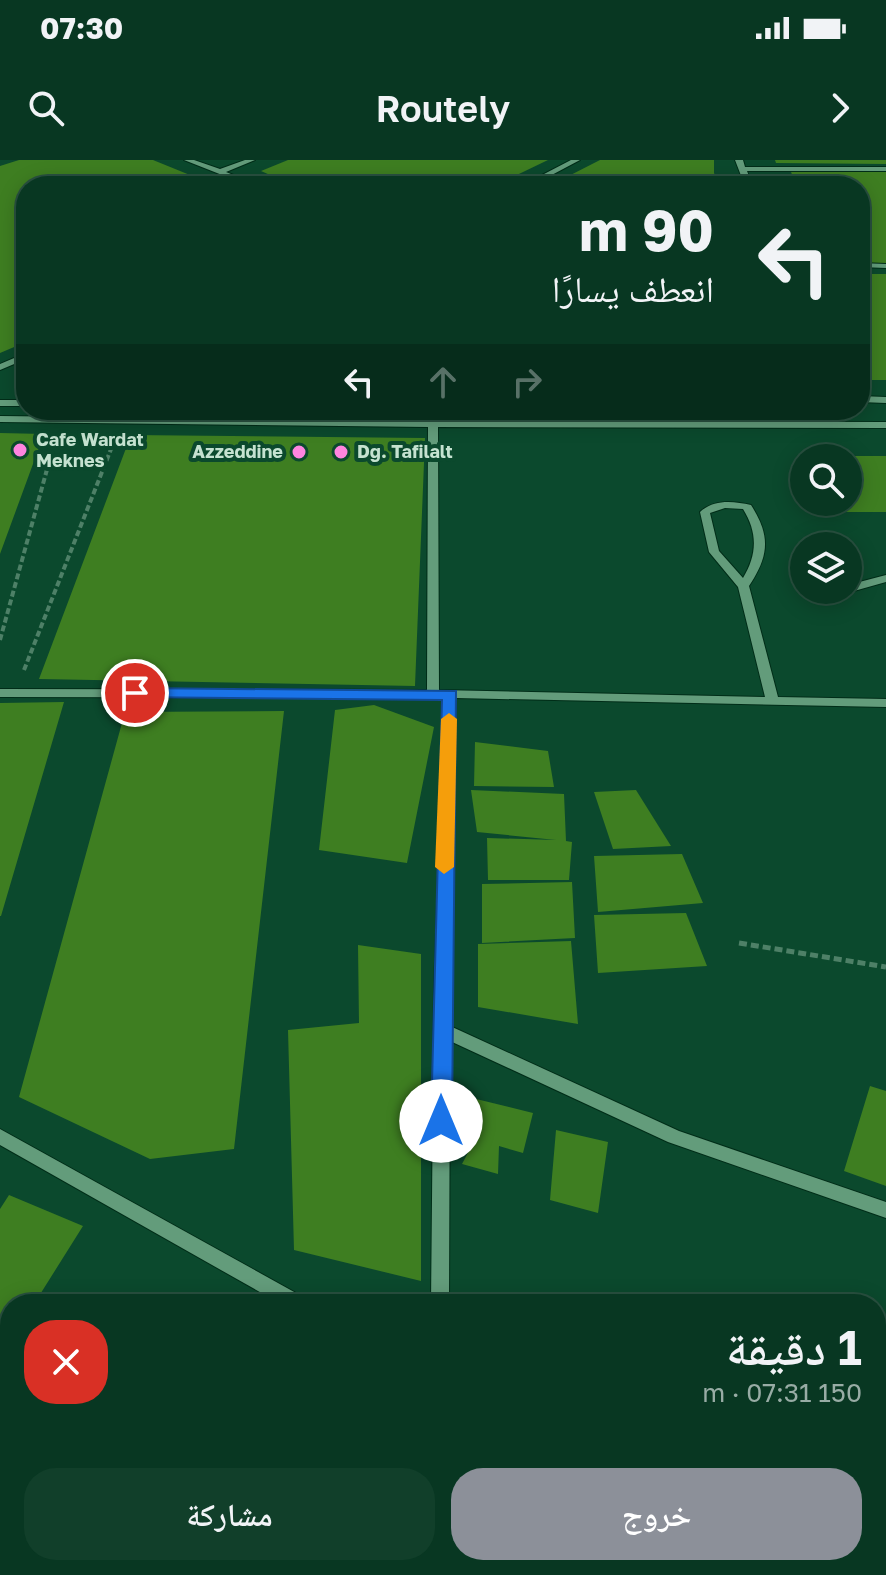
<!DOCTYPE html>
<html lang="ar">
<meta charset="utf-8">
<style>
body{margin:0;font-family:"Golos Text","Noto Naskh Arabic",sans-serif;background:#113f2a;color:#f1f3f6;direction:rtl;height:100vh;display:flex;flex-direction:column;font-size:30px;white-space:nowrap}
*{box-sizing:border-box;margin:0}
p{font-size:26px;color:#98aca5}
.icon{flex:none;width:44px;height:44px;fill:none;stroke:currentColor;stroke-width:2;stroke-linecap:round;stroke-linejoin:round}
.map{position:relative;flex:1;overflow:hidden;direction:ltr}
.sheet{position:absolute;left:0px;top:1134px;width:886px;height:282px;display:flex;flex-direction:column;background:#083722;border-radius:32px 32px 0 0;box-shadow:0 4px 20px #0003,0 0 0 2px #295140;direction:rtl}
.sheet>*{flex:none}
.banner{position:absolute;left:16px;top:16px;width:854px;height:244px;border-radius:32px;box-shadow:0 4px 20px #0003,0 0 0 2px #295140;direction:rtl;background:#083722;color:#f1f3f6;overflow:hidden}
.controls{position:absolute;left:790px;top:284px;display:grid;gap:16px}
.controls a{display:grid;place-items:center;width:72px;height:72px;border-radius:50%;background:#083722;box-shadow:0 4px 20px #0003,0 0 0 2px #295140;font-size:40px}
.pin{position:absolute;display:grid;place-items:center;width:68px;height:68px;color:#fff;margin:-34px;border:4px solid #fff;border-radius:50%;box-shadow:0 2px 8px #0007}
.me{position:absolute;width:88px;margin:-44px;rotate:0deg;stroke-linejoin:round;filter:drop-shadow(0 0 6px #0008)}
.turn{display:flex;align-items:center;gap:28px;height:168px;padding:0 24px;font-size:36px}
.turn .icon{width:104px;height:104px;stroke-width:2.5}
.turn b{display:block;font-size:56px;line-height:68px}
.lanes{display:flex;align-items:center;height:76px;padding:0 24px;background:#0003;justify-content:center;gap:40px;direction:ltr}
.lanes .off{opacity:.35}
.round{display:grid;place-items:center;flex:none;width:84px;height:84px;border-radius:32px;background:#113f2a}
.overview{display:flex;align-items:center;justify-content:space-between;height:136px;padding:0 24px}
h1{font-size:48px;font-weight:600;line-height:60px}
.action{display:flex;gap:16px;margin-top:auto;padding:16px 24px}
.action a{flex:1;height:92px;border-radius:32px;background:#8c9099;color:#fff;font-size:32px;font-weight:600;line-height:92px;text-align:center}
.action a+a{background:#113f2a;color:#f1f3f6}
.status{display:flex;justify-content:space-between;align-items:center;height:56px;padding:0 40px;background:#083722;direction:ltr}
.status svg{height:22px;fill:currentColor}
header{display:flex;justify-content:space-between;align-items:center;height:104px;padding:0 24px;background:#083722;font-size:36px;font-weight:600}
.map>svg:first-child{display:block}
.building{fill:#3e7e21}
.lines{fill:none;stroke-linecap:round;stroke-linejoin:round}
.minor-casing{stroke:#002d18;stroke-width:2}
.path-far1{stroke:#4e8067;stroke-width:4;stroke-dasharray:6 3;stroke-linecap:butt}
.path{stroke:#4e8067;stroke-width:5;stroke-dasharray:8 4;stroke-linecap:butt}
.minor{fill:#639c7b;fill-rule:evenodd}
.route{fill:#1a73e8;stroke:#114b97;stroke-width:2}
.slow{fill:#f59e0b}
.poi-dot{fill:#fe85df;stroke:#0b492d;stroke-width:3}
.labels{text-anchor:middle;stroke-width:8;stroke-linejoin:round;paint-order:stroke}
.far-poi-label{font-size:18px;font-weight:bold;fill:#c5e2d0;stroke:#0b492d;text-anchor:start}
</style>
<div class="status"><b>07:30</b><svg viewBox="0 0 49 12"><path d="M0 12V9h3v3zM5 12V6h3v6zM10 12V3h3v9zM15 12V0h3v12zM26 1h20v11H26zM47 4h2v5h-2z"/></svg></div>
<header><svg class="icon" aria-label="forward" viewBox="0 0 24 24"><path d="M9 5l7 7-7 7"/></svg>Routely<svg class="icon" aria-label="search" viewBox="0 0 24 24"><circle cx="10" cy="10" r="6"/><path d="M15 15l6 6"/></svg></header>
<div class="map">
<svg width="886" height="1415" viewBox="0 0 886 1415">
<rect width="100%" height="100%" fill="#0b492d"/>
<!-- building -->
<path class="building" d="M19,0H153L217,26H26V182L0,193V6Z
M288,0H548L494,26H295L261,11Z
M600,0H714V13L720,26H549Z
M775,0H886V4L776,3Z
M790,9L886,11V103H860V26H796Z
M860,114H886V220H863L860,210Z
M0,273L44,274L0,394Z
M131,275L425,278L415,526L39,519Z
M848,296H886V352H827L823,342H848Z
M64,542L1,756H0V543Z
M374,545L434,567L407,703L319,690L335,550Z
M284,551L234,989L150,999L19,937L125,552Z
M475,582L548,591L554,627L474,626Z
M471,630L564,634L566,681L572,682L569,720H488L487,678L556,680L477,672Z
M636,630L671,686L613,689L594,632Z
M682,694L703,743L598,752L594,696Z
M572,722L575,778L482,783V724Z
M686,753L707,806L598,813L594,755Z
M571,781L578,864L478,847V784Z
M358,785L421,794V1121L294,1090L288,870L359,863Z
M870,926L886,931V1026L844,1011Z
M468,937L533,953L523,993L499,986L498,1014L462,1004L471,987L461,982L468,966L459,965Z
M556,970L608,982L598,1053L550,1040Z
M9,1035L83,1066L34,1144H10V1179L0,1175V1049Z"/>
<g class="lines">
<defs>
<path id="minor" d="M184,0H194L220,9L245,0H255L226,12L261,26H250Z
M571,0H580L531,26H521Z
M735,0H743L745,7H886V11H747L753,26H745Z
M860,103L886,104V108L860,107Z
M26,193V199L0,210V204Z
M860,236L886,237V243L860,242Z
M0,240H26V246H0Z
M0,256L433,261L886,262V268L438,267L439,530L765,537L738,427L709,392L700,352C714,339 733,341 751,345C771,376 769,396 749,426L778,537L886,539V547L456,538L450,866L679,971L886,1042V1058L668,982L450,881L449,1144H431L434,831L444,538L0,537V529L427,530L428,267L0,262ZM725,348L743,349C758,373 757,395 743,418L719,391L710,353Z
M886,415V422L822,440L816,437L834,430H848V425Z
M0,969L305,1138L308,1144H281L0,985Z
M876,1361L886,1365V1385L876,1381Z
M255,1406H275L273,1415H253Z"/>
</defs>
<!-- minor casing -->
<use href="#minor" class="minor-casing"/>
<!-- path-far1 -->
<path class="path-far1" d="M0,480L54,284
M24,510L113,284"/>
<!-- path -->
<path class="path" d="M739,783L886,807"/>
<!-- minor -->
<use href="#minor" class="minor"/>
</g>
<!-- route -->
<path class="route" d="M135,528L456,531L452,961L449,968L441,970L434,968L431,961L442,540L129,537V530Z"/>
<!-- slow -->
<path class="slow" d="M449,553L457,559L454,707L444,714L435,707L441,559Z"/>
<!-- markers -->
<g class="poi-dot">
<circle cx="20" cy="290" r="8"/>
<circle cx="299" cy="292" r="8"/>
<circle cx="341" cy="292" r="8"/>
</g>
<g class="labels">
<!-- far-poi labels -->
<g class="far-poi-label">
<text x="36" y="286">Cafe Wardat<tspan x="36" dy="21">Meknes</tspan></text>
<text x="283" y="298" text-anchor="end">Azzeddine</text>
<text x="357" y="298">Dg. Tafilalt</text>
</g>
</g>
</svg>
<div class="controls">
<a><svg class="icon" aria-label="search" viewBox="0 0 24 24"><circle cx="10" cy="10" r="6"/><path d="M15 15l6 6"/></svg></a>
<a><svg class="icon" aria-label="layers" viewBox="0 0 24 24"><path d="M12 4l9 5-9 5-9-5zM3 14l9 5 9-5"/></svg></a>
</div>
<div class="pin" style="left:135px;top:533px;background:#d93025"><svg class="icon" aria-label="arrive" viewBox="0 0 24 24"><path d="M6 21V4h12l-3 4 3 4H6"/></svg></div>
<svg class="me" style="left:441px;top:961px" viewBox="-20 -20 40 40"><circle r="19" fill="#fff"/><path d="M0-13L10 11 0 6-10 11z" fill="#1a73e8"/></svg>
<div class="banner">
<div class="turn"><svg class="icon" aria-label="left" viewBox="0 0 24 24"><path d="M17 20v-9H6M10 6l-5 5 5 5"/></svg><div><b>90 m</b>انعطف يسارًا</div></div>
<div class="lanes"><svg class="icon" aria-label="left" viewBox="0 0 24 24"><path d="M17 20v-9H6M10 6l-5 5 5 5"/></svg><svg class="icon off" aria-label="ahead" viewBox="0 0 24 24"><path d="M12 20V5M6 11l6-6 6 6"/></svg><svg class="icon off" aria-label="right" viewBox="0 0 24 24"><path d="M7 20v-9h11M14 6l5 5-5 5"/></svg></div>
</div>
<section class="sheet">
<div class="overview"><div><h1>1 دقيقة</h1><p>150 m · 07:31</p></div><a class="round" style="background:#d93025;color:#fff"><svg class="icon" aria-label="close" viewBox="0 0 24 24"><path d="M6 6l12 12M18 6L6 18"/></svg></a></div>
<div class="action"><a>خروج</a><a>مشاركة</a></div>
</section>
</div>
